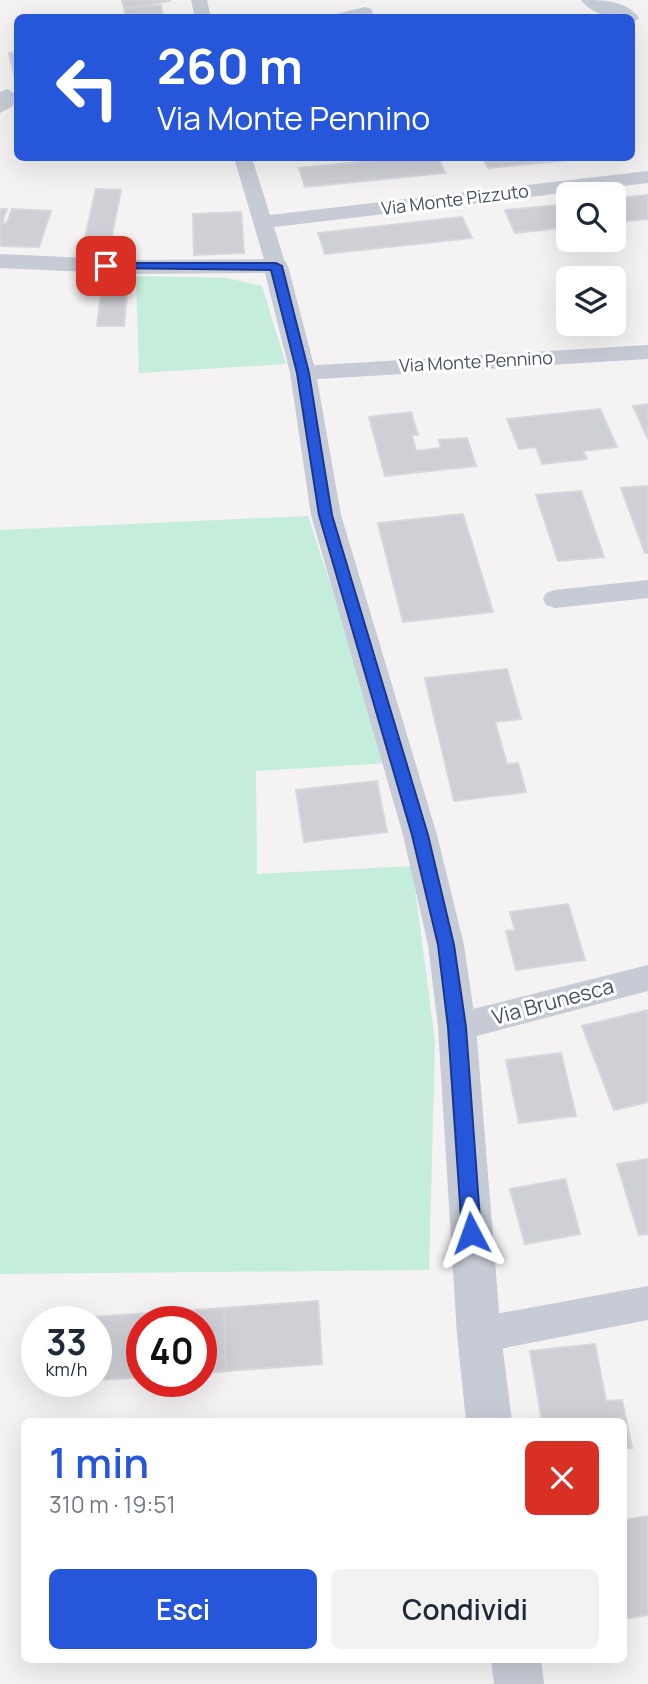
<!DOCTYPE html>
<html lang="it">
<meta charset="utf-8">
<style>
body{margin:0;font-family:Manrope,sans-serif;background:#f2f2f3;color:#1f2937;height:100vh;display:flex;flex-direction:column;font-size:26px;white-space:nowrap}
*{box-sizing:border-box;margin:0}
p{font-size:23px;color:#747a83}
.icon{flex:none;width:38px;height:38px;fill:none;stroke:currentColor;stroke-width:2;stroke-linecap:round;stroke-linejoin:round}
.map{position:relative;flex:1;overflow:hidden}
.sheet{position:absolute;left:21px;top:1418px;width:606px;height:245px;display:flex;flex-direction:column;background:#fff;border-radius:10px;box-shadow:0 7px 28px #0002}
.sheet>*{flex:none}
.hud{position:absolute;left:14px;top:14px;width:621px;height:147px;border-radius:10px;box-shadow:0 7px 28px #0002;background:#2656d9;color:#fff;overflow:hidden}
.tools{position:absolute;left:556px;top:182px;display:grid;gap:14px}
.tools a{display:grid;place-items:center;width:70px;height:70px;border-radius:10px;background:#fff;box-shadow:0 7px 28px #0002;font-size:35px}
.speed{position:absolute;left:21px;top:1306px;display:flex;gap:14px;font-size:35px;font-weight:700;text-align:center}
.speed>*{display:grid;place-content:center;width:91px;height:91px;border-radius:50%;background:#fff;box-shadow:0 7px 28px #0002;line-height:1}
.speed small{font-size:18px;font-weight:400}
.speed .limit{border:10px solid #d22;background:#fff;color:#111}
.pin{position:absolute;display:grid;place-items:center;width:60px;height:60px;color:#fff;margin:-30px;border-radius:14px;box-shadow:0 4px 10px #0006}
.me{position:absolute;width:77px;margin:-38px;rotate:356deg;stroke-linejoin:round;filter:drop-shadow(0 0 5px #0008)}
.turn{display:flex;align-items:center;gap:24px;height:147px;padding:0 28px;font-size:32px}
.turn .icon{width:91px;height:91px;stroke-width:2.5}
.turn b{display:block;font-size:49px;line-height:60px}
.round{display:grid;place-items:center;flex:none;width:74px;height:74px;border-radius:10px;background:#f2f2f3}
.headline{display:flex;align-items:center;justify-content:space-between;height:119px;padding:0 28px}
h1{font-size:42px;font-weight:600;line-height:52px;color:#2656d9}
.primary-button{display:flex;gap:14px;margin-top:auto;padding:14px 28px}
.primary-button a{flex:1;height:80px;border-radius:10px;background:#2656d9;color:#fff;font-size:28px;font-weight:600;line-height:80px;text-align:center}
.primary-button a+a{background:#f2f2f3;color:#1f2937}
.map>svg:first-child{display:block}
.green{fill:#c4eddb}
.building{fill:#cfd0d5;stroke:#d6d7dc;stroke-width:2}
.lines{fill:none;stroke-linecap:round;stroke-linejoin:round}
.minor{fill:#c6cbd5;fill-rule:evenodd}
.tertiary{fill:#c6cbd5;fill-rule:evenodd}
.secondary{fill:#c6ccd8;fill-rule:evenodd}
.route{fill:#2656d9;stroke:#19388d;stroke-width:2}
.labels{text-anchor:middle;stroke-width:6;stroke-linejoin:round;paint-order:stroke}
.far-street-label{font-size:18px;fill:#4a515e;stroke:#fff}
.street-label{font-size:21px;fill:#4a515e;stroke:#fff}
</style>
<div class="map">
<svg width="648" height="1684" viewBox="0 0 648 1684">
<rect width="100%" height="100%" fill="#f4f2f2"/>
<!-- green -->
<path class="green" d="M136,276L227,278L262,286L286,364L139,373Z
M308,516L389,763L256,771L257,874L412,866L435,1041L429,1270L0,1274V530Z"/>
<!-- building -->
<path class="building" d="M122,0H170V1L124,8Z
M161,5L163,16L126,18L124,8Z
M18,52V78L15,79L9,53Z
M404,158H438L445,173L305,187L299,168Z
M483,158H587L488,168Z
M96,189L121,190L109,250H82Z
M648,195V219L614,222V199Z
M569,204V227L515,233L505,210Z
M0,209H7L2,223H7L12,209L51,211L39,247L0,246Z
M241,212L244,253L194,255L193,214Z
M462,217L472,238L325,254L318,233Z
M127,293L124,326H97L101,294Z
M648,404V439L633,406Z
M600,409L617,447L583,451L587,459L542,464L536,447L519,449L507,419Z
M411,412L418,435H412L416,451L441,448L439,440L467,438L476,466L385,476L369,417Z
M648,486V553H645L621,488Z
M581,491L604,557L558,561L536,495Z
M463,514L493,612L403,622L378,523Z
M507,669L521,719L495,722L507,764L518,763L526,792L454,801L425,678Z
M377,781L387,832L304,842L296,790Z
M568,904L585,960L516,970L506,931L515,930L510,912Z
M648,1010V1102L614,1110L582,1026Z
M561,1053L576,1116L519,1123L506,1060Z
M648,1159V1234L639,1235L617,1164Z
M565,1179L580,1234L525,1244L510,1189Z
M318,1301L322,1364L226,1371L224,1308Z
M224,1308L226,1371L201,1373V1321H164V1312Z
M164,1312V1321H142V1377L96,1380V1321H93V1317Z
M595,1344L606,1401L622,1400L632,1448L623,1449V1421H542L530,1351Z
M648,1516V1615L623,1619V1520Z"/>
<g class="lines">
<!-- minor -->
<path class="minor" d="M191,0H207L211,18H195Z
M365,7L371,9L373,12L371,15L330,18L332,15Z
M7,89L16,94L13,106L0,113V92Z
M234,158H252L270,215L648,171V183L274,227L286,266L283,270H269L266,266Z
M648,345V359L303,380L295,378L292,373L295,368L303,366Z
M648,580V598L555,608L546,605L543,599L546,593L555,590Z
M648,965V991L457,1041L446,1037L442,1027L446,1017L457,1013Z
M648,1286V1320L479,1353L467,1347L461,1335L467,1323L479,1317Z"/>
<!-- tertiary -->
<path class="tertiary" d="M0,254L132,260L276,259L285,261L288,266L316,373L341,515L437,835L464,945L476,1027L501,1335L512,1421H466L457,1335L438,1027L428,945L403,835L311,515L290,373L265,273L132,274L0,268Z
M491,1659H541L544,1684H494Z"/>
<!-- secondary -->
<path class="secondary" d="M581,0C601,0 627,0 639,18L632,24V18C614,18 593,16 581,0Z"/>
</g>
<!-- route -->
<path class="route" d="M106,263H276L282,266L309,373L332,515L428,835L454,945L466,1027L481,1233L478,1239L471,1242L465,1239L462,1233L448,1027L438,945L412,835L319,515L297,373L271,270L102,268V264Z"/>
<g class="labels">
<!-- far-street labels -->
<g class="far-street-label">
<text transform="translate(455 200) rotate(-7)" y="6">Via Monte Pizzuto</text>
<text transform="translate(476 362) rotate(-3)" y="6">Via Monte Pennino</text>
</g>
<!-- street labels -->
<g class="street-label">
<text transform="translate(553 1002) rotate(-15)" y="7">Via Brunesca</text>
</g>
</g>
</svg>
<div class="tools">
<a><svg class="icon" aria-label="search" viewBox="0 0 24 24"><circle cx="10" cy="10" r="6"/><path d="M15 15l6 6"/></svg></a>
<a><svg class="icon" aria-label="layers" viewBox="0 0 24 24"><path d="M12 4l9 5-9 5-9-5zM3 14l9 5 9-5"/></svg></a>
</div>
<div class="speed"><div>33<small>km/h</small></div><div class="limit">40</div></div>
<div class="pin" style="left:106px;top:266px;background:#d93025"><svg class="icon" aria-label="arrive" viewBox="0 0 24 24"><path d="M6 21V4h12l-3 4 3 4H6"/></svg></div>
<svg class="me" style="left:471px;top:1233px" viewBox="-20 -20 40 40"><path d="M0-17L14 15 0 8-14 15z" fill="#2656d9" stroke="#fff" stroke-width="4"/></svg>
<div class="hud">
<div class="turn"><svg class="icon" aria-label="left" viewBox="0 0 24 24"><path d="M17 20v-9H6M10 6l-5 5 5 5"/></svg><div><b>260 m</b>Via Monte Pennino</div></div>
</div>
<section class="sheet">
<div class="headline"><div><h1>1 min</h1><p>310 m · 19:51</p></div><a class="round" style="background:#d93025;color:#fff"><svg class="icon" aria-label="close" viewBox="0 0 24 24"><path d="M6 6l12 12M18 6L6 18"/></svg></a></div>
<div class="primary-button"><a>Esci</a><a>Condividi</a></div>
</section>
</div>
